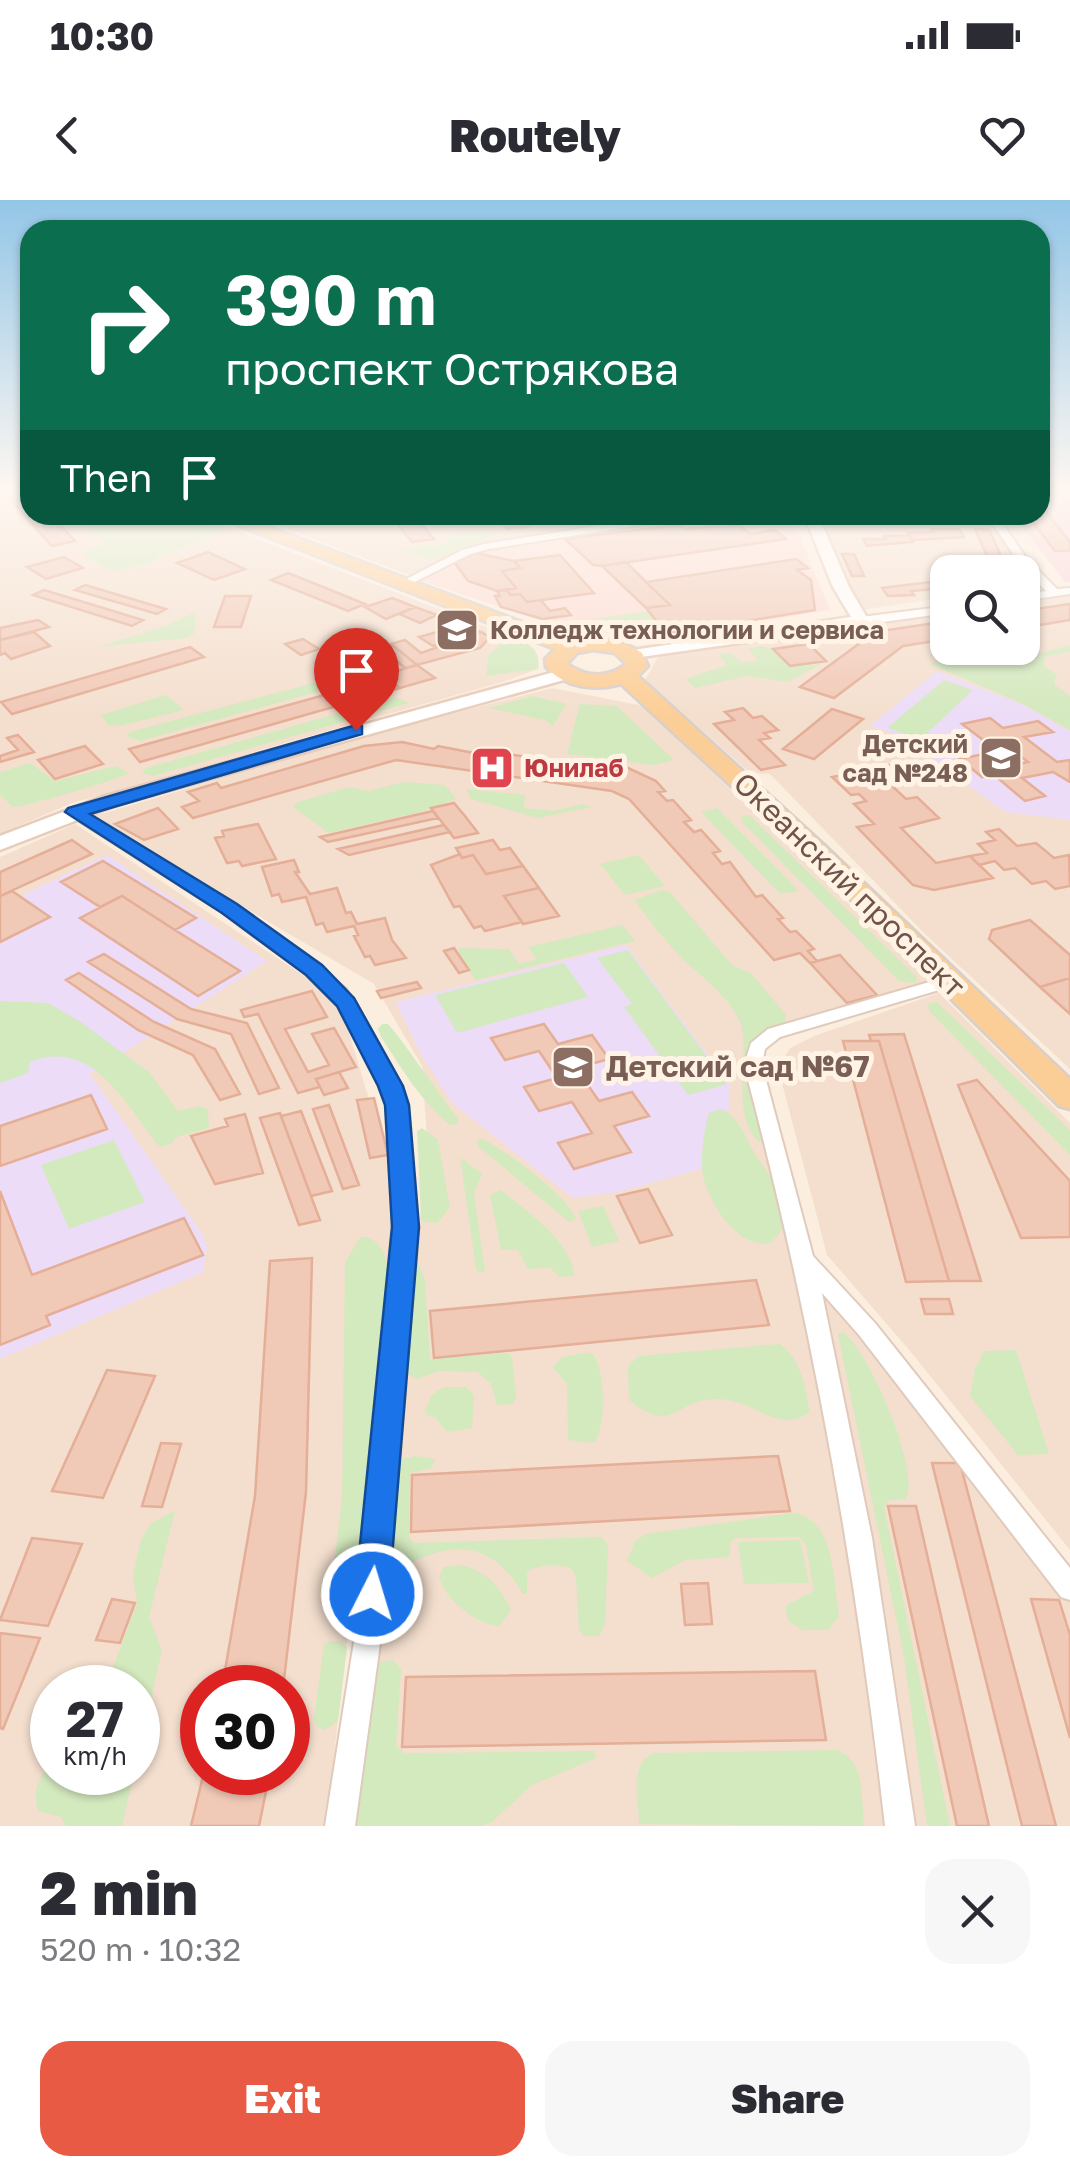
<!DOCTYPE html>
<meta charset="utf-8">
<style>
body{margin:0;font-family:"Golos Text",sans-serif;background:#f7f7f7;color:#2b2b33;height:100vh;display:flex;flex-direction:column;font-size:38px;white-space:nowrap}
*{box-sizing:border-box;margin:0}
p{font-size:32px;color:#7c7c81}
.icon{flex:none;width:55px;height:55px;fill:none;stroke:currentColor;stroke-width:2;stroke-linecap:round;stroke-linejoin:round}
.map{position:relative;height:1626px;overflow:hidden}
.sheet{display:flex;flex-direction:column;background:#fff;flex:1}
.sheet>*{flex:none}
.top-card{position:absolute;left:20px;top:20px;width:1030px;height:305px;border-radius:30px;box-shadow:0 2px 8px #0004;background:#0b6e4f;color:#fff;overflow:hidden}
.fabs{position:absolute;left:930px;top:355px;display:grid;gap:20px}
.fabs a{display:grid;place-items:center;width:110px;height:110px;border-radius:20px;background:#fff;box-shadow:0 2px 8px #0004;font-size:50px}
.speed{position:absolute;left:30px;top:1465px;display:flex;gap:20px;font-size:50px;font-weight:700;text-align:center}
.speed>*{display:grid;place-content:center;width:130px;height:130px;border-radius:50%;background:#fff;box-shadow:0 2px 8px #0004;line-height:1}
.speed small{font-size:25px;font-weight:400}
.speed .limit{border:15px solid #d22;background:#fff;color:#111}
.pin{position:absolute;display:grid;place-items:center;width:85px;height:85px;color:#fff;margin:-102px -42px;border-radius:50% 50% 50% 0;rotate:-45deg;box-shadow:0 0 10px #0007}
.pin .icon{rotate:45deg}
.me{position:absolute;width:110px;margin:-55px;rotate:5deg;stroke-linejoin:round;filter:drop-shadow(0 0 8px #0008)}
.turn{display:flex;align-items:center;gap:35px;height:210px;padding:0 40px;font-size:45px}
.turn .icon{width:130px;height:130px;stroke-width:2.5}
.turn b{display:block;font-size:70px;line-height:85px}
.then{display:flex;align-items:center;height:95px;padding:0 40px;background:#0003;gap:20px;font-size:38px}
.round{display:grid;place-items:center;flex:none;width:105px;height:105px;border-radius:30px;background:#f7f7f7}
.head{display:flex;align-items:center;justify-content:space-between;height:170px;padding:0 40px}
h1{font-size:60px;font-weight:800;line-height:75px}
.button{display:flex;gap:20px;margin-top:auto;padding:20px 40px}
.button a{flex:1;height:115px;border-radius:30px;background:#e85a43;color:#fff;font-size:40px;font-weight:800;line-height:115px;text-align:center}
.button a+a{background:#f7f7f7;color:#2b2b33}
.status{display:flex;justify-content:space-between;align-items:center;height:70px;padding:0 50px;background:#fff;direction:ltr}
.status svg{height:28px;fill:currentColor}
header{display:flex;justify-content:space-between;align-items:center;height:130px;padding:0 40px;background:#fff;font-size:45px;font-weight:800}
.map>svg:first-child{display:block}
.residential{fill:#f4dfce;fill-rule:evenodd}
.commercial{fill:#fddcd3}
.education{fill:#ecdcf8}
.medical{fill:#fad2da}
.green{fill:#d3e9be}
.building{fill:#f1c9b7;stroke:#e4ae97;stroke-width:2.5}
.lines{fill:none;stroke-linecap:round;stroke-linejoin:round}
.street-casing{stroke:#e0cabc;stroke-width:4}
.secondary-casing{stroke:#e7ccbb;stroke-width:5}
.primary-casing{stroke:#d8cfcb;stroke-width:5}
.street{fill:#fff;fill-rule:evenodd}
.secondary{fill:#fff;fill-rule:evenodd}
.primary{fill:#fcce97;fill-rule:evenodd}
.route{fill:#1a73e8;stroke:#114b97;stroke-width:2.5}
.labels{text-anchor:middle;stroke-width:10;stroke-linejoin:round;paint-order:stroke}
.far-education-label{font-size:25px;font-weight:bold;fill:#785e54;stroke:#fff3e5;text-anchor:start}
.far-health-label{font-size:25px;font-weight:bold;fill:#be3a42;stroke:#fff3e5;text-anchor:start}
.street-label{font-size:30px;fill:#725347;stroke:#fff3e5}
.education-label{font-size:30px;font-weight:bold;fill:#785e54;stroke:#fff3e5;text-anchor:start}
</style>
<div class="status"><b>10:30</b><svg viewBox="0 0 49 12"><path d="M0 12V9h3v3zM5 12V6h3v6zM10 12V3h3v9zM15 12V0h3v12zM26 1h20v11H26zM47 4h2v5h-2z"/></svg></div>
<header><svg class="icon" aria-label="back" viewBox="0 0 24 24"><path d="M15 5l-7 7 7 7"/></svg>Routely<svg class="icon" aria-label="heart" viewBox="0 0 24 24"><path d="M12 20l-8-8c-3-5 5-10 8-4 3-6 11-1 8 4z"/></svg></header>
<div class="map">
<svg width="1070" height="1626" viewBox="0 0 1070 1626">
<rect width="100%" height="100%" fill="#fceedf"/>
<!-- residential -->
<path class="residential" d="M0,289H30V315H194L520,440L538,469L506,481L72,603L0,634Z
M250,315H773L716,320L679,315L486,344L412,376Z
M819,315H990L1033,385L1023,386L1022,372H948L947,397L861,410Z
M1070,396V869L925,734L770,574L750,573L645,480L658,457L947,413L948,448H1022L1023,403Z
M552,488L644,506L932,784L752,845L800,1055L966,1260L1070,1402V1626H355L371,1471L391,1346L399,1249V1164L409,1143L427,939L422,866L374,784L91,617L368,535Z
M75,624L339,799L394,983L391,1053L326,1626H0V657ZM52,1488H138V1572H52ZM202,1488H288V1572H202Z
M939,793L1070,923V1350L910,1151L827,1055L778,868L790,848L814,836Z"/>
<!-- commercial -->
<path class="commercial" d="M791,315L830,410L674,435L625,436L554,425L419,380L468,352L677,320L730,323Z"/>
<!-- education -->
<path class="education" d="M937,471L1021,504L1070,531V620L1005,612L901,536L870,526Z
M107,655L267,761L90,874L201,1032L207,1047L203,1072L0,1159V743L50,717L21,696Z
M626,745L729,884L728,944L734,960L618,992L573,998L452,903L419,851L396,802Z"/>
<!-- medical -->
<path class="medical" d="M1040,289H1070V382H1065L1013,315H1040Z"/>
<!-- green -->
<path class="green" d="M75,315H185L227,332L154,358V362L112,372L82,354L104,343Z
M489,330L498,337L465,346L432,360L398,350L448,343L445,335L448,334Z
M646,411L659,424L651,426L658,433L594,429L586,420Z
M196,412L194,434L186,438L97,447L163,427Z
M510,435C526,442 542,448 538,469L486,476L488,456Z
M1070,445V452L1045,457L1044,466L1057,475L1054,484L1070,496V530L1021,503L930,464C951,452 968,464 990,460L982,454L1010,448L1023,458Z
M760,446L770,448L791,467L821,464L788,482L748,476L695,488L686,479L727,465L718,454L730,453L742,463L758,460L748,449Z
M335,477L360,480L140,541L126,536L130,532Z
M944,480L973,490L921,539L887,528Z
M166,495L184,510L119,526L108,525L101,515Z
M532,496L566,504L553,526L545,520L489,508Z
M396,497L409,503L153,576L142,573L146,568Z
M580,504L617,506L674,560L653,565L567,554Z
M30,563L55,581L116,566L129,573C123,578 29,606 13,607L0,595V572Z
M404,582L445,585L456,599L420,612L329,633L294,608L295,603L349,587L368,591Z
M466,589L525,595L524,608L553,611L583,604L591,607L538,618L471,599Z
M717,608L797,689L796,692L779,693L701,612Z
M749,615L917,777L915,783L899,781L742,622L741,617Z
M639,655L665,686L625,695L600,664Z
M662,690L670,692L732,765L752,774L786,815L785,822L770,828L752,845L768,947C726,929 751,855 741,825C730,795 700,777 679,755C663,739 649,719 634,700Z
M623,725L635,741L475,780L458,754L459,748L509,749L519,764L536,759L528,747Z
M628,750L727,884L688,895L624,807L632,804L597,758Z
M564,763L588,797L457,833L435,795Z
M0,801L48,803L79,821L149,872L178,911L199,906L208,909L209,928L177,937L171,944L160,947C125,904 93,837 30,862L28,873L0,883Z
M937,802L1070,930V955L930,812L927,804Z
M382,824H388L398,836L458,919L457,924L450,925C420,900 402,869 381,837L378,829Z
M721,909C737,914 746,938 754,952C770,979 806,1014 770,1043C739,1050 708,1003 703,975C700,959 704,928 709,913Z
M422,928L438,940L450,1008L437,1023L422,1021L421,1016L417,931Z
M481,939C501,946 571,999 576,1019L569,1022L478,946L476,941Z
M114,940L145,1002L69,1029L41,965Z
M460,957L482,974L474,994L485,1072H478L476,1068Z
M501,990C525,1010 574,1043 574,1076L560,1077L549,1067L528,1069L518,1050H501L490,995Z
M603,1006L619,1041L592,1047L578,1011Z
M360,1037C380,1036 386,1056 389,1072L352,1410L339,1418L329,1410L342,1297L345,1063Z
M417,1061L425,1079L430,1159L508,1153L512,1157L516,1199L513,1204L497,1205L491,1184L477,1172L438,1171L418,1179L403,1172L399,1164L410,1062Z
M843,1132C868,1150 921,1269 906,1299L889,1300L884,1307L950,1626H927L904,1457L838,1134Z
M780,1144C803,1162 804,1185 810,1212C781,1233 758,1205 728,1200C677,1192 676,1239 629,1200L628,1166L639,1156Z
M1016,1150L1049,1254L1018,1255L970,1196L975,1169L984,1151Z
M587,1153L593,1154C605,1171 607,1226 594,1243L568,1240L567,1184L553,1167L562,1157Z
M443,1187H466L474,1195L472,1228L447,1232L435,1217L428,1216L425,1211L431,1196Z
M415,1256L435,1259L432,1268L410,1273L409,1338L414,1343L601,1337L608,1345L605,1424L599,1436H584L579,1430L576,1378L573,1370C562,1363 537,1364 527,1372V1393L523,1394C494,1345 458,1338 409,1364L393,1354L397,1276L403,1259Z
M175,1311L149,1417L162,1450L138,1556V1488L106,1487L137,1403L133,1376L141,1340L150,1324Z
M794,1313C836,1320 833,1381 839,1416L828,1430H802L788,1421L785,1406L814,1391L806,1346L800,1337L736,1338L731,1341L729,1357L685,1360L652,1378L627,1361L635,1341L646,1334Z
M800,1340L809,1383L744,1384L738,1342Z
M462,1365C489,1373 498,1385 511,1410L499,1426C476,1424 445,1400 439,1376L444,1367Z
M330,1441H342L347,1448L338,1521L325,1530L317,1527L314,1518L324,1445Z
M393,1460L401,1469L396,1546L405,1553L594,1551L596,1558L532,1585L492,1622L481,1626H355L371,1471L378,1463Z
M837,1550C866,1561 861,1599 864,1626L639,1624C639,1600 628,1563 654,1553Z
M52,1562V1572L134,1573L122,1626H66L61,1617L38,1611C32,1590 38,1578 52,1562Z"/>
<!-- building -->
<path class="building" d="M28,290L30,315H51L75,341L52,346L5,293Z
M1040,304L1070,342V351H1055L1027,315H1040Z
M390,315H414L434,339L412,342Z
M494,315H518L529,326L507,329Z
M680,325L685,329L739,325L750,334L775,330L786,339L602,366L593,365L565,339Z
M932,329H959L964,337L912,340L908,333L934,332Z
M975,329L989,330L1002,358H988Z
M884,336H910L913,342L867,346L863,339H886Z
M208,352L212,354L245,369L214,380L177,363Z
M476,353L514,361L520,368L502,371L516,388L497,391L468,381L454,362Z
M842,354H854L864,376H852Z
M560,355L594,393L527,402L520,394L511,395L506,390L516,388L502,371L520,368L514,361Z
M64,357L83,368L46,379L27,367Z
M796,359L808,368L797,370L811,380L815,410L671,433L664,430L646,408L670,405L646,382Z
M626,362L646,382L670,405L646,408L602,366Z
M288,373L333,391L365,404L348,411L271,380Z
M930,382L936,389L911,391L914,395L888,396L882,388Z
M85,385L166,409L157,414L75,390Z
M44,390L143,420L132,426L33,395Z
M506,390L511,395L520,394L527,402L541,400L550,411L565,408L571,415L543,419L501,407L495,396H500L497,391Z
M225,396H251L241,427H214Z
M392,398L415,407L386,419L365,407Z
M1070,404V420L1022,428V411Z
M415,407L437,415L420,423L399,414Z
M38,420L49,427L0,440V428Z
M948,421V439L903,446L834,498L800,487L875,432Z
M462,425L481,432L433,446L419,437Z
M34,432L50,446L11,459L5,453L0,455V440Z
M481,432L490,437L480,448L417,465L391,444L405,440L421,453Z
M303,439L319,449L301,455L285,444Z
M391,444L395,447L417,465L405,468L380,447Z
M809,444L826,461L790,466L773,449Z
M190,447L204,457L12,514L1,502Z
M417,465L435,478L400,488L383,475Z
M383,475L400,488L344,504L328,490Z
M332,493L344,504L140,562L129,549Z
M743,508L753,518L762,516L778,530L764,533L770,538L759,540L785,565L761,570L714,524L734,520L725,512Z
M832,509L863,519L814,559L783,549Z
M990,518L1003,528L1038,521L1053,532L1024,537L1057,562L1070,560V582L1053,572L1022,578L1045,596L1025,601L993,574L982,577L960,559L988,553L1006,567L1028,562L996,538L983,540L962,524Z
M18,535L34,552L0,562V556L18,550L7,538Z
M402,542L434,549L438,546L490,556L493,552L528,557L526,560L545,563L548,559L601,569L603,565L624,566L656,581L665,591L658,592L667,601L673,600L691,620L684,622L694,632L701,630L720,651L713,653L722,664L730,662L756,697L762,695L783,718L778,719L790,732L796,731L814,749L808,751L817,761L810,763L800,753L774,760L629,599L612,591L396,560L193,618L182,607L199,601L188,592L217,583L221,588L364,546Z
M85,546L103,564L55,579L38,560Z
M889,565L906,582L891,585L906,599L917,597L939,618L901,628L936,663L970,656L993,678L934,690L913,685L857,627L874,624L854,604L866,601L859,594L851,595L832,577L864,571L869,576L878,574L872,568Z
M454,603L465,616L478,633L454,638L431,608Z
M158,608L178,629L144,640L115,624Z
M433,611L438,618L328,642L320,637Z
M258,624L276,659L242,666L239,661L227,663L215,638L224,636L222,631Z
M444,625L450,632L349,655L338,649Z
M999,629L1017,646L1036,643L1054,658L1069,655L1070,686L1055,689L1046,681L1032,684L1015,668L1004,670L995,661L979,665L970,656L987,653L978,644L995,640L986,632Z
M72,640L92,654L0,696V672Z
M493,640L500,650L510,648L523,666L486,674L473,655L462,658L456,648Z
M460,654L462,658L473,655L486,674L523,666L539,688L504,696L522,722L485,731L481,726L474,728L460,706L454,707L431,665Z
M294,660L299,672H295L310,694L337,688L346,713L351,712L357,724L385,718L392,740L406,758L375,765L370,756L365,757L354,736L358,735L354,726L327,732L323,723L316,725L306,697L282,702L279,694L272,696L262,667Z
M103,661L196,718L175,730L122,696L100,707L61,682Z
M539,688L559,716L523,724L504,696Z
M12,691L50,717L0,742V696Z
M122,696L175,730L240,771L198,796L80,718Z
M1030,720L1070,755V778L1040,787L989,739L992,730Z
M454,748L458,754L469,770L459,773L444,751Z
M104,754L191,809L247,823L279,888L259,894L231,834L177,819L88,762Z
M840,755L848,764L877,795L847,803L810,763Z
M79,773L154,822L215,849L240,894L220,900L193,855L138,830L66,780Z
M1070,778V814L1040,787Z
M417,782L421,788L381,798L377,791Z
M312,791L327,817L285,829L308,872L329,865L312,834L334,828L356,867L316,879L320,887L298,893L258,814L244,817L241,810Z
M544,824L558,844L592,835L609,859L576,868L599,901L632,892L649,916L614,926L631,952L574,969L558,943L592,933L572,902L539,911L524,887L557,878L539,851L505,860L491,838Z
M904,834L945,966L981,1081H949L879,841H871L869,835Z
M843,841H879L949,1081L906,1082Z
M339,872L348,888L324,895L316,879Z
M977,880L1070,981V1037L1021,1038L958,885Z
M91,895L107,929L0,966V926Z
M374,898L388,955L370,958L357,900Z
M329,905L359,985L343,989L313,909Z
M301,911L332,991L311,996L281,916Z
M280,913L281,916L320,1020L299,1025L260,918Z
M245,914L263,973L215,984L191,936L228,926L225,919Z
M648,989L672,1035L640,1043L617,996Z
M0,991L32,1075L184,1018L203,1055L46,1116L50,1125L0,1145Z
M312,1058L306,1292L283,1488H222L255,1296L270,1061Z
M756,1080L769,1125L434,1158L430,1111Z
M921,1099H949L953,1114H925Z
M107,1170L155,1176L103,1298L52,1291Z
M161,1243L181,1244L162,1307L142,1306Z
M778,1256L790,1311L411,1332L412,1275Z
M932,1263H960L1056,1626H1022Z
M888,1306H916L989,1626H957Z
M32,1338L82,1344L48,1426L0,1420Z
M708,1383L712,1424L685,1425L681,1384Z
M112,1399L135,1403L120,1443L96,1440Z
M1031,1399L1059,1400L1070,1435V1538Z
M0,1433L40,1438L3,1529L0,1528Z
M815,1471L826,1540L402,1547L406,1477Z
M204,1572H270L259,1626H191Z"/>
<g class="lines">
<defs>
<path id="street" d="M665,315L721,319L783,315L778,318L721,325L672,320L489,349L470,354L405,387L395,385L462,350L484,344Z
M987,315H997L1027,359L1057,389L1070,388V394L1022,401V394L1046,391L1019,363Z
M948,406V413L861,425L855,421L861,417Z
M75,608L279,735L346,789L399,886L406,905L414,1042L382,1429L355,1626H325L356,1429L394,1042L388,905L381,886L333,796L267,741L70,615V609Z
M950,776L959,781L956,785L780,837L765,849L762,865L813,1056L875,1123L1070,1368V1400L1061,1397L859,1135L822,1093L872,1338L915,1626H885C856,1368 811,1116 744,865L751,843L768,829Z"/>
<path id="secondary" d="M804,315H818L849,387L869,421L867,425L627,459V451L633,450L851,417L833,387Z
M565,469L574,474L571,478L116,605L0,650V636L102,597Z"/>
<path id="primary" d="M212,315H237L572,441C597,437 620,438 642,453L648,466L638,476L823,644L1070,879V909L1059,906L805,654L621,484C595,491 565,488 546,467L545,459L555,449ZM593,450L615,453L626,464C607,479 587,477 567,464L577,453Z"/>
</defs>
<!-- street casing -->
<use href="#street" class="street-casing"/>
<!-- secondary casing -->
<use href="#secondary" class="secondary-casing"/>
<!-- primary casing -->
<use href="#primary" class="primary-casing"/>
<!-- street -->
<use href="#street" class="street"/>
<!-- secondary -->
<use href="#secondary" class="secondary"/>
<!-- primary -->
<use href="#primary" class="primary"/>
</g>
<!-- sky -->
<linearGradient id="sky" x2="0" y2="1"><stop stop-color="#93c6e7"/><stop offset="0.56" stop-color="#fef7f1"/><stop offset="1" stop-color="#fef7f1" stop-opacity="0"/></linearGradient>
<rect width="1070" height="517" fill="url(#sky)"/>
<!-- route -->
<path class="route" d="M356,525L362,526V534L90,614L237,704L322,765L354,798L403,886L409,905L419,1027L389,1394L384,1406L372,1410L360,1406L355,1394L392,1027L385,905L378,886L337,806L306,775L222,713L65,612L68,608Z"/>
<!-- icons -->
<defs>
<symbol id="university-square" viewBox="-11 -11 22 22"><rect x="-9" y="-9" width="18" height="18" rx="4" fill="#8d6e63" stroke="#fff3e5"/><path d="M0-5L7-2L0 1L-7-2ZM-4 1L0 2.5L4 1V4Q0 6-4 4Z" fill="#fff"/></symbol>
<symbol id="school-square" viewBox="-11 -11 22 22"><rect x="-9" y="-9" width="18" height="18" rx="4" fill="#8d6e63" stroke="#fff3e5"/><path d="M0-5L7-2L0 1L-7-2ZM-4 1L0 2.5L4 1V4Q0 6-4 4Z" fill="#fff"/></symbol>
<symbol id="hospital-square" viewBox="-11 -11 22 22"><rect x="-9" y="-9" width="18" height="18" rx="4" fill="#e0444e" stroke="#fff3e5"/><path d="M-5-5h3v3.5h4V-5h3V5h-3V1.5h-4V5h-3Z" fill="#fff"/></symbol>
</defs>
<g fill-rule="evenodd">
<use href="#university-square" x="432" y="405" width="50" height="50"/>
<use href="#school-square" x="976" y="533" width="50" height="50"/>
<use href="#hospital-square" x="467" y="543" width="50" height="50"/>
<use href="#school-square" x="548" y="842" width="50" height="50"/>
</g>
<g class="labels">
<!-- far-education labels -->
<g class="far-education-label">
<text x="490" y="439">Колледж технологии и сервиса</text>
<text x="968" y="553" text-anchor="end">Детский<tspan x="968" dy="29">сад №248</tspan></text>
</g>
<!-- far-health labels -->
<g class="far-health-label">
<text x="524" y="577">Юнилаб</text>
</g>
<!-- street labels -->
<g class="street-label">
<text transform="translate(849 685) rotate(44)" y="10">Океанский проспект</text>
</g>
<!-- education labels -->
<g class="education-label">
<text x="606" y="877">Детский сад №67</text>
</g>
</g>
</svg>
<div class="fabs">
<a><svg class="icon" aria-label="search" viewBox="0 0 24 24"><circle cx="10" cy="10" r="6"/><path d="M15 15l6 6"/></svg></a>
</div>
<div class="speed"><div>27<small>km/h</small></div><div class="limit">30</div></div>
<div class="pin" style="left:356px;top:530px;background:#d93025"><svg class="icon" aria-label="arrive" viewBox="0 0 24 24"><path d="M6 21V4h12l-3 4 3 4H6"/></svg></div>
<svg class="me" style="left:372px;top:1394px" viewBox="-20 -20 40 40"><circle r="17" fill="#1a73e8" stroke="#fff" stroke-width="3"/><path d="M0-11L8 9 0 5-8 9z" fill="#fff"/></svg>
<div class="top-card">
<div class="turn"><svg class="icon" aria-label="right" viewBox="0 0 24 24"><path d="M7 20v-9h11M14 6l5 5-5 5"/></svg><div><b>390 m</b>проспект Острякова</div></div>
<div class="then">Then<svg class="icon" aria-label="arrive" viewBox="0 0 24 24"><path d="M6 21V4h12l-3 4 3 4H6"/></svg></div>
</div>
</div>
<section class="sheet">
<div class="head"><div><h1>2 min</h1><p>520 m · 10:32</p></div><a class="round"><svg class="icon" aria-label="close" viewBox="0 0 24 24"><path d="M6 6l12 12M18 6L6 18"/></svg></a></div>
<div class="button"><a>Exit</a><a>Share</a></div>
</section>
